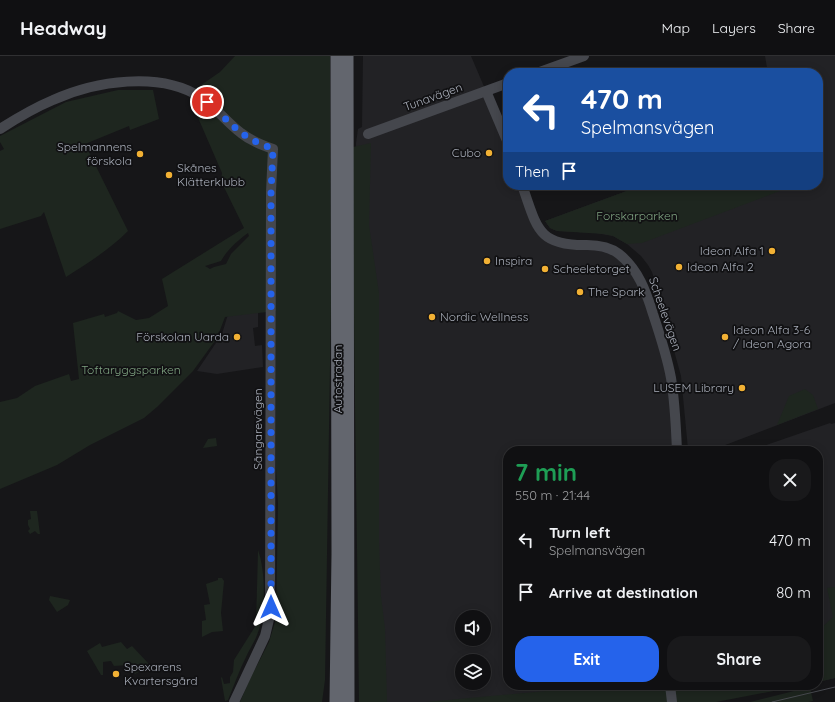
<!DOCTYPE html>
<meta charset="utf-8">
<style>
body{margin:0;font-family:Quicksand,sans-serif;background:#19191b;color:#f1f3f6;height:100vh;display:flex;flex-direction:column;font-size:15px;white-space:nowrap}
*{box-sizing:border-box;margin:0}
p{font-size:13px;color:#9c9d9f}
.icon{flex:none;width:22px;height:22px;fill:none;stroke:currentColor;stroke-width:2;stroke-linecap:round;stroke-linejoin:round}
.map{position:relative;flex:1;overflow:hidden}
.side{position:absolute;left:503px;top:390px;width:320px;height:244px;display:flex;flex-direction:column;background:#101012;border-radius:16px;box-shadow:0 2px 10px #0003,0 0 0 1px #303032}
.side>*{flex:none}
.banner{position:absolute;left:503px;top:12px;width:320px;height:122px;border-radius:16px;box-shadow:0 2px 10px #0003,0 0 0 1px #303032;background:#1a4fa0;color:#fff;overflow:hidden}
.buttons{position:absolute;left:455px;top:554px;display:grid;gap:8px}
.buttons a{display:grid;place-items:center;width:36px;height:36px;border-radius:50%;background:#101012;box-shadow:0 2px 10px #0003,0 0 0 1px #303032;font-size:20px}
.pin{position:absolute;display:grid;place-items:center;width:34px;height:34px;color:#fff;margin:-17px;border:2px solid #fff;border-radius:50%;box-shadow:0 1px 4px #0007}
.me{position:absolute;width:44px;margin:-22px;rotate:0deg;stroke-linejoin:round;filter:drop-shadow(0 0 3px #0008)}
.turn{display:flex;align-items:center;gap:14px;height:84px;padding:0 12px;font-size:18px}
.turn .icon{width:52px;height:52px;stroke-width:2.5}
.turn b{display:block;font-size:28px;line-height:34px}
.then{display:flex;align-items:center;height:38px;padding:0 12px;background:#0003;gap:8px;font-size:15px}
.round{display:grid;place-items:center;flex:none;width:42px;height:42px;border-radius:16px;background:#19191b}
.head{display:flex;align-items:center;justify-content:space-between;height:68px;padding:0 12px}
h1{font-size:24px;font-weight:700;line-height:30px;color:#1e9e55}
.primary-button{display:flex;gap:8px;margin-top:auto;padding:8px 12px}
.primary-button a{flex:1;height:46px;border-radius:16px;background:#2563eb;color:#fff;font-size:16px;font-weight:700;line-height:46px;text-align:center}
.primary-button a+a{background:#19191b;color:#f1f3f6}
ul{padding:0;list-style:none}
li{display:flex;align-items:center;gap:12px;height:52px;padding:0 12px}
li div{flex:1}
li b{display:block;font-size:15px}
li em{font-style:normal}
header{display:flex;align-items:center;gap:24px;box-sizing:border-box;height:56px;padding:0 20px;background:#101012;border-bottom:1px solid #303032}
header strong{font-size:19px}
nav{display:flex;gap:22px;margin-inline-start:auto;font-size:14px}
.map>svg:first-child{display:block}
.built{fill:#222225;fill-rule:evenodd}
.green{fill:#1e261f;fill-rule:evenodd}
.lines{fill:none;stroke-linecap:round;stroke-linejoin:round}
.secondary{stroke:#45474d;stroke-width:10}
.highway{stroke:#63666e;stroke-width:13}
.tram{stroke:#4a4c52;stroke-width:1}
.route{stroke:#2563eb;stroke-width:7;stroke-dasharray:0 12.6}
.poi-dot{fill:#f2b134;stroke:#111113;stroke-width:1.5}
.labels{text-anchor:middle;stroke-width:3.5;stroke-linejoin:round;paint-order:stroke}
.street-label{font-size:12px;fill:#a8adb8;stroke:#111113}
.poi-label{font-size:12px;fill:#a8adb8;stroke:#111113;text-anchor:start}
.park-label{font-size:12px;fill:#7fa381;stroke:#111113}
</style>
<header>
<strong>Headway</strong>
<nav><a>Map</a><a>Layers</a><a>Share</a></nav>
</header>
<div class="map">
<svg width="835" height="646" viewBox="0 0 835 646">
<rect width="100%" height="100%" fill="#161618"/>
<!-- built -->
<path class="built" d="M363,0H471L508,87V129H522L544,179L597,189L631,209L661,282L677,395H508V629H670L672,646H365L356,87L358,73L362,71ZM462,561H484V583H462ZM462,605H484V627H462Z
M765,0H835V347L720,391L711,393H688L681,320L656,229L652,216L648,209L641,200L627,188L613,180L596,177L557,175L550,172L545,165L643,129H818V17H768Z
M258,252V271L253,272L255,290L262,289L263,311L217,318L197,315L222,278L229,255Z
M830,367L831,368L835,367V622L818,626V395H749Z"/>
<!-- green -->
<path class="green" d="M235,0H330L331,247L325,624L322,646H240L249,625L269,586L276,563L278,447L276,413V255L225,261L217,282L193,315L157,351L144,362L90,389L57,409L0,433V346L17,342L35,330L69,318L71,325L79,323L73,267L104,258L105,261L117,257L118,255L136,264L149,262L168,250L162,223L244,172L221,125L222,117L193,50L191,36L220,16ZM248,177L249,180L231,198L226,208L214,211L210,213L205,210L221,205C227,194 237,185 248,177Z
M118,34H153L159,63L130,74L129,70L85,88L128,175C109,194 88,207 66,221L44,156L41,160L0,173V95L4,93L0,86V80L66,46Z
M371,87L369,169L379,237V487L381,541L385,572L387,646H359C357,461 353,276 353,91Z
M643,129H785V133L642,187L627,188L613,180L604,178L557,175L550,172L545,165Z
M805,333L813,339L818,353L777,369L789,340Z
M216,382L217,390L203,392L208,383Z
M30,455H37L40,478H38L35,475L30,478L28,475L30,473L28,469V464L31,463Z
M258,494C266,516 266,558 257,579C254,587 249,594 246,601C239,615 234,629 228,644L225,645L221,622L222,621L224,628L230,627V621L233,616L234,604L256,569Z
M218,522H222L224,525L221,557L223,575L212,576L202,581V565L206,564L204,549L210,548L206,528L218,524Z
M835,531V622L818,626V575L833,561L827,532Z
M50,540L70,544L68,549L57,556L49,544Z
M121,586L127,593L132,590L148,607L147,611L135,618L128,609L114,610L111,605L103,606V619H101L87,595L100,587L102,591Z
M612,629H805L716,646H426Z
M810,631L813,645L808,646H750Z"/>
<g class="lines">
<!-- secondary -->
<path class="secondary" d="M537,17L584,0
M486,35L508,87
M0,73C17,62 34,52 53,44C95,25 160,15 200,41C216,51 226,66 241,77C251,85 262,89 273,93L271,136L270,559L265,580L234,646
M368,78L508,27
M522,129C537,171 537,190 587,189C598,189 610,191 619,198C638,213 646,235 653,258C660,279 667,300 671,322C675,346 676,371 677,395
M670,629L672,646"/>
<!-- highway -->
<path class="highway" d="M347,0L348,646
M336,646L338,498L337,0"/>
<!-- tram -->
<path class="tram" d="M772,646L835,631"/>
</g>
<g class="lines">
<!-- route -->
<path class="route" d="M207,46L240,76L252,84L273,93L271,136V551"/>
</g>
<!-- markers -->
<g class="poi-dot">
<circle cx="489" cy="97" r="4"/>
<circle cx="140" cy="98" r="4"/>
<circle cx="169" cy="119" r="4"/>
<circle cx="772" cy="195" r="4"/>
<circle cx="487" cy="205" r="4"/>
<circle cx="679" cy="211" r="4"/>
<circle cx="545" cy="213" r="4"/>
<circle cx="580" cy="236" r="4"/>
<circle cx="432" cy="261" r="4"/>
<circle cx="237" cy="281" r="4"/>
<circle cx="725" cy="281" r="4"/>
<circle cx="742" cy="332" r="4"/>
<circle cx="116" cy="618" r="4"/>
</g>
<g class="labels">
<!-- street labels -->
<g class="street-label">
<text transform="translate(433 41) rotate(-20)" y="4">Tunavägen</text>
<text transform="translate(665 258) rotate(71)" y="4">Scheelevägen</text>
<text transform="translate(338 323) rotate(-90)" y="4">Autostradan</text>
<text transform="translate(258 373) rotate(-90)" y="4">Sångarevägen</text>
</g>
<!-- poi labels -->
<g class="poi-label">
<text x="132" y="95" text-anchor="end">Spelmannens<tspan x="132" dy="14">förskola</tspan></text>
<text x="481" y="101" text-anchor="end">Cubo</text>
<text x="177" y="116">Skånes<tspan x="177" dy="14">Klätterklubb</tspan></text>
<text x="764" y="199" text-anchor="end">Ideon Alfa 1</text>
<text x="495" y="209">Inspira</text>
<text x="687" y="215">Ideon Alfa 2</text>
<text x="553" y="217">Scheeletorget</text>
<text x="588" y="240">The Spark</text>
<text x="440" y="265">Nordic Wellness</text>
<text x="733" y="278">Ideon Alfa 3-6<tspan x="733" dy="14">/ Ideon Agora</tspan></text>
<text x="229" y="285" text-anchor="end">Förskolan Uarda</text>
<text x="734" y="336" text-anchor="end">LUSEM Library</text>
<text x="124" y="615">Spexarens<tspan x="124" dy="14">Kvartersgård</tspan></text>
</g>
<!-- park labels -->
<g class="park-label">
<text x="637" y="164">Forskarparken</text>
<text x="131" y="318">Toftaryggsparken</text>
</g>
</g>
</svg>
<div class="buttons">
<a><svg class="icon" aria-label="sound" viewBox="0 0 24 24"><path d="M4 9h4l5-4v14l-5-4H4zM17 9q2 3 0 6"/></svg></a>
<a><svg class="icon" aria-label="layers" viewBox="0 0 24 24"><path d="M12 4l9 5-9 5-9-5zM3 14l9 5 9-5"/></svg></a>
</div>
<div class="pin" style="left:207px;top:46px;background:#d93025"><svg class="icon" aria-label="arrive" viewBox="0 0 24 24"><path d="M6 21V4h12l-3 4 3 4H6"/></svg></div>
<svg class="me" style="left:271px;top:551px" viewBox="-20 -20 40 40"><path d="M0-17L14 15 0 8-14 15z" fill="#2563eb" stroke="#fff" stroke-width="4"/></svg>
<div class="banner">
<div class="turn"><svg class="icon" aria-label="left" viewBox="0 0 24 24"><path d="M17 20v-9H6M10 6l-5 5 5 5"/></svg><div><b>470 m</b>Spelmansvägen</div></div>
<div class="then">Then<svg class="icon" aria-label="arrive" viewBox="0 0 24 24"><path d="M6 21V4h12l-3 4 3 4H6"/></svg></div>
</div>
<section class="side">
<div class="head"><div><h1>7 min</h1><p>550 m · 21:44</p></div><a class="round"><svg class="icon" aria-label="close" viewBox="0 0 24 24"><path d="M6 6l12 12M18 6L6 18"/></svg></a></div>
<ul>
<li><svg class="icon" aria-label="left" viewBox="0 0 24 24"><path d="M17 20v-9H6M10 6l-5 5 5 5"/></svg><div><b>Turn left</b><p>Spelmansvägen</p></div><em>470 m</em></li>
<li><svg class="icon" aria-label="arrive" viewBox="0 0 24 24"><path d="M6 21V4h12l-3 4 3 4H6"/></svg><div><b>Arrive at destination</b></div><em>80 m</em></li>
</ul>
<div class="primary-button"><a>Exit</a><a>Share</a></div>
</section>
</div>
